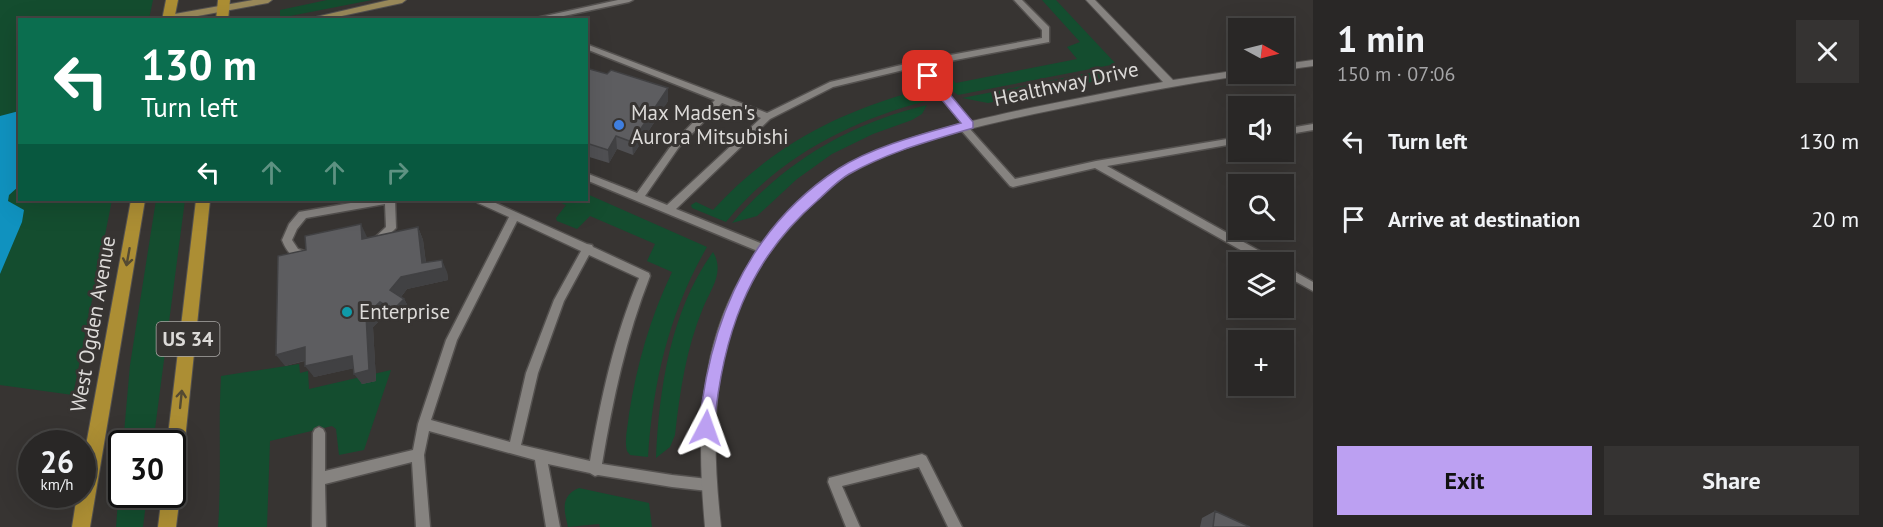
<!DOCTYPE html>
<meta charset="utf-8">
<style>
body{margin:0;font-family:"PT Sans",sans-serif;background:#353332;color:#f1f3f6;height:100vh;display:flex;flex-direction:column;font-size:22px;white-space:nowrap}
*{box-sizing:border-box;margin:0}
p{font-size:20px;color:#a5a5a7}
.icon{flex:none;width:33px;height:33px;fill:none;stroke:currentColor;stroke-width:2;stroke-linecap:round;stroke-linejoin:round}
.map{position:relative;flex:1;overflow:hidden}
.details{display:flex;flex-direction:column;background:#292726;width:570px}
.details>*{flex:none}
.hud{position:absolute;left:18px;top:18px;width:570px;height:183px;border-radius:0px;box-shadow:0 6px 24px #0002,0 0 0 2px #454443;background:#0b6e4f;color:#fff;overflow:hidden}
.needle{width:39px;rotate:97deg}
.buttons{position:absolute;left:1228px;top:18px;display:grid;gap:12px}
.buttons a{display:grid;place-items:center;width:66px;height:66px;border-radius:0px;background:#292726;box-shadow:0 6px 24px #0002,0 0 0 2px #454443;font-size:30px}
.speed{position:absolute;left:18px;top:430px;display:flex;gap:12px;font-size:30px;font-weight:700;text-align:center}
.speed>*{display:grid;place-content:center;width:78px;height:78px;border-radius:50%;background:#292726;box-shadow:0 6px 24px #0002,0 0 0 2px #454443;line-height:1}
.speed small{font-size:15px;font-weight:400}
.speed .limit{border:3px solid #111;border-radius:9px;background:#fff;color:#111}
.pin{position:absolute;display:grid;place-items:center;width:51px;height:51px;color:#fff;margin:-26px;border-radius:12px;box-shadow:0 3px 9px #0006}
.me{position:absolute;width:66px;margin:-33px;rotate:4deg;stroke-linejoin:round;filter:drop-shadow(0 0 4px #0008)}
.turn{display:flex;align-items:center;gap:21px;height:126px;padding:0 24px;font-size:27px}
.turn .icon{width:78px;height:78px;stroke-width:2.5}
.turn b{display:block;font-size:42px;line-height:51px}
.lanes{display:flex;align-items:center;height:57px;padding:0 24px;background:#0003;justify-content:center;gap:30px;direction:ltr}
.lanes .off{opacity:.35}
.round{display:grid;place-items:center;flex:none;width:63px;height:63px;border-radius:0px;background:#353332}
.head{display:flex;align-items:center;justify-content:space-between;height:102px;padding:0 24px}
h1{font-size:36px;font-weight:700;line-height:45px}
.primary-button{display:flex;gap:12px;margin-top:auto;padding:12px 24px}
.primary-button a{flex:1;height:69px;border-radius:0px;background:#bca0f2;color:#111;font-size:24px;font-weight:700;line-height:69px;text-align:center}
.primary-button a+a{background:#353332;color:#f1f3f6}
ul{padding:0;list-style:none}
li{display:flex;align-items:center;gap:18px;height:78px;padding:0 24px}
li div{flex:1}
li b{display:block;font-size:22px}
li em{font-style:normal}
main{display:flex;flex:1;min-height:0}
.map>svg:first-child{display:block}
.green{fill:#144d2f}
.water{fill:#1092bf}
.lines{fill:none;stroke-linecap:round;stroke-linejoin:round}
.lane-casing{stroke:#54514f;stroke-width:3}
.street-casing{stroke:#54514f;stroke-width:2}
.secondary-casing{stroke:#54514f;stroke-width:2}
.primary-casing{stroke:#54514f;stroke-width:2}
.lane{fill:#868380;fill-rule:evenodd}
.street{fill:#868380;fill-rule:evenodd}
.secondary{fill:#99895a;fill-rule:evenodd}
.primary{fill:#ac8e34;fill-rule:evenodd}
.wall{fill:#505053}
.shaded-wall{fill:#414143}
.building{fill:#5d5d60;stroke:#414143;stroke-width:1.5}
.oneway{stroke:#544a32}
.route{fill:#bca0f2;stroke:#7a689d;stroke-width:1.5}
.shop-dot{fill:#3f7fe0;stroke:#373432;stroke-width:2}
.culture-dot{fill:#0f9aa8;stroke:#373432;stroke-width:2}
.labels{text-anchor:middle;stroke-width:6;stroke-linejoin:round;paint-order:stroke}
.shield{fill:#373432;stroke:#aaa8a6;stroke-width:1.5}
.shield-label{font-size:20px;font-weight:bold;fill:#dcdad8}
.street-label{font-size:21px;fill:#dcdad8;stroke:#373432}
.poi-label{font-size:21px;fill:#dcdad8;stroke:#373432;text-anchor:start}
</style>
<main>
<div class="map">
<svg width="1313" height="527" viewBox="0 0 1313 527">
<rect width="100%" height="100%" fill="#373432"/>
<!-- green -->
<path class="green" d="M0,0H153L149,19L20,20V200H112L73,395L0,385Z
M327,0H372L280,18V10Z
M1042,0H1056L1116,64L958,95L947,87L939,73H946L956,83L1077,59L1067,47L1080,42Z
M1119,67L1124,73L1115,77L988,103L962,98Z
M907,79L913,82L926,101C847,122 778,158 726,222L692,208L691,205L696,202L713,210C768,149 834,114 912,92L905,83Z
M927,105L922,114L912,120L873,134L832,154L797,179L757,216L732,223C784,162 850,123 927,105Z
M587,194L707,247C669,313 653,382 648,457L630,455L627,451C624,440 628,426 629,414C637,364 650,318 672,272L647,261L655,244L590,216L577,229L557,221L556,218L566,205L554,200H586Z
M156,200H185L153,444H123L130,365Z
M713,252C725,272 711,289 703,308C686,349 680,391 675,435L670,447L656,458C659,388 671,310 713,252Z
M299,364L300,373L308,371L309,389L391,370L364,450L339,455L336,429L332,426L270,441L267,527H218C222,476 218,427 221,376Z
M121,462L122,495H147L143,527H116Z
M579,488L649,503L652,527H600L599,524L568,527C564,510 560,496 579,488Z"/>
<!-- water -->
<path class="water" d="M19,111V186L9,195L8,201L24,210L22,222L0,274V116Z"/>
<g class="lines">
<defs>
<path id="lane" d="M618,0H633L629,2L545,20H527Z
M1014,0H1022L1049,27V42L924,66L972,123L974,125L969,128L1015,179L1096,161L1239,137V143L1107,166L1274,259L1275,262H1262L1095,168L1013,187L1010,186L960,129L958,127L963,124L916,67L833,87L770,119L676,209L768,246L769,249L768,252H760L586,180V173L637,193L673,143L715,100L586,49V44L767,113L830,82L918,61L1042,38V30ZM722,103L761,118L667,205L645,196L679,147Z
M1313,124V130L1284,135V129Z
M368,200H395L396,228L378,246H370L369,243L386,227L385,204L306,218L297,229L292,240L298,249L311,253L312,256L311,259C295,262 287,253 282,240L289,224L299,212Z
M476,200H489L587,244L592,245L593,247L649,273L650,276C626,337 613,399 602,464L672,475L708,479L713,481L714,485L713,489L708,491L672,487L598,475L595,476L590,473L548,464L560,527H546L535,460L429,431L424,455L430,527H416L412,462L325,484L326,527H312L313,433L315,429L319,427L323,429L325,433V471L413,450L418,424L446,340L509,217L478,203ZM517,221L581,251L554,300L526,373L510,442L431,420L457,340ZM589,255L639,278C614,337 601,398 590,461L521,445L538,373L564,301Z
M1284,266L1313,282V291L1284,275Z
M922,454L926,456L962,527H948L919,467L842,486L860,527H846L828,482L829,478Z"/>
<path id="street" d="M1086,0H1095L1173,80L1239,70V74H1244L1239,76C1170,86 1102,100 1034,114C971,128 907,142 849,174C831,184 816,201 802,215C712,305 708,408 721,527H705C694,408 701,300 792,211C807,196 821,180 839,169C896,137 962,123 1025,109C1071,100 1117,90 1163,82Z
M1313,60V66L1284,70V64Z"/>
<path id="secondary" d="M253,0H272L268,3L176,20L164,18L169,15Z
M389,0H406L402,3L323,20H303Z"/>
<path id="primary" d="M166,0H178L174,20H162Z
M218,0H230L228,20H216Z
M131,200H145L90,527H72L77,495H82V467Z
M196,200H210L181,478L178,484L173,487L178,489L180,495L176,527H158L162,495H172V444H167Z"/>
</defs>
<!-- lane casing -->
<use href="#lane" class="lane-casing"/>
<!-- street casing -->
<use href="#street" class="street-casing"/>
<!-- secondary casing -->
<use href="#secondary" class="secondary-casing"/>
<!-- primary casing -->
<use href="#primary" class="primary-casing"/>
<!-- lane -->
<use href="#lane" class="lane"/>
<!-- street -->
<use href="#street" class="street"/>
<!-- secondary -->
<use href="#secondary" class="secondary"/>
<!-- primary -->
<use href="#primary" class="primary"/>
</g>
<!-- wall -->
<path class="wall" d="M586,68L607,74L668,88V101L633,155L617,149L609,163L586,156Z
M418,227L423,240L426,263L447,272L448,280L407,289L401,297L404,299L410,310L399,321L386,314L373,327L376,381L362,384L354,368L314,377L305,361L285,366L306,250L367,237L368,238Z
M1215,511L1250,527H1200L1202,518Z"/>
<!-- shaded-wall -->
<path class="shaded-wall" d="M668,88V101L633,155L632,142Z
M616,136L617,149L609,163L608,150Z
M361,224L367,237L369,252L362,239Z
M418,227L423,240L427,272L442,260L447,272L448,280L407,289L397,302L390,290L401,277L422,263Z
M404,299L410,310L399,321L393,310Z
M380,302L386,314L373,327L376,381L362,384L354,374L366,315Z
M305,347L314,358L285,366L276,355Z
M352,356L360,367L314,377L305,366Z"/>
<!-- building -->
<path class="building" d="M586,68L607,74L611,70L668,88L632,142L616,136L608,150L586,143Z
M361,224L362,239L418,227L422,263L442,260L443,268L401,277L390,290L404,299L393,310L380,302L366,315L369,370L354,374L352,356L305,366V347L276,355L278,256L306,250L305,236Z
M1215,511L1250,527H1213Z"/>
<!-- one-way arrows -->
<defs><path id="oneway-shaft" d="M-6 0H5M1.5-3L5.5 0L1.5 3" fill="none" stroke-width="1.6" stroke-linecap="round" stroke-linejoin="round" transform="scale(1.5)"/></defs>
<g class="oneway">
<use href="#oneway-shaft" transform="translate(128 257) rotate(100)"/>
<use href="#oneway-shaft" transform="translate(181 399) rotate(-84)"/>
</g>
<!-- route -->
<path class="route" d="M928,72L932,73L973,122V128C930,141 888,152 849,174C837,181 827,192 817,201C747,261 722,338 714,428L712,433L706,435L701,433L699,428C709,324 747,229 838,169C872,147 922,134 961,123L924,78V73Z"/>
<!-- markers -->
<circle class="shop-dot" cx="619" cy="125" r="6"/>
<circle class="culture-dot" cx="347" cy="312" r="6"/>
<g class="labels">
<!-- shield labels -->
<rect class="shield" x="156.5" y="322" width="63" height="34" rx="4.5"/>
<g class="shield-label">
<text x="188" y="346">US 34</text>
</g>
<!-- street labels -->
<g class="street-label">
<text transform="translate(1066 84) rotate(-12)" y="7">Healthway Drive</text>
<text transform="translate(93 324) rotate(-80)" y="7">West Ogden Avenue</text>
</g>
<!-- poi labels -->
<g class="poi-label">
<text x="631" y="120">Max Madsen's<tspan x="631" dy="24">Aurora Mitsubishi</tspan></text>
<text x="359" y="319">Enterprise</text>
</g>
</g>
</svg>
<div class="buttons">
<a><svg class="needle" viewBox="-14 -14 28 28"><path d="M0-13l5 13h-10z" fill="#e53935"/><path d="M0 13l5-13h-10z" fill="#a5a5a7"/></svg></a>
<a><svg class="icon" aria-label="sound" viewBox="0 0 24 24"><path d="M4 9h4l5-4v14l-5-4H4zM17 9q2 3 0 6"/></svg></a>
<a><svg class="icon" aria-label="search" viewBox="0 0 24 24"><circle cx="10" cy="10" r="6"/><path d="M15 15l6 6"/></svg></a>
<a><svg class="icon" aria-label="layers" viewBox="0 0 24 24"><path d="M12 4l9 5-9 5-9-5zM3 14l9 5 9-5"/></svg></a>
<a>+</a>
</div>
<div class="speed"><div>26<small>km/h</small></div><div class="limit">30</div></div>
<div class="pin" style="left:928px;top:76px;background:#d93025"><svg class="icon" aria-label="arrive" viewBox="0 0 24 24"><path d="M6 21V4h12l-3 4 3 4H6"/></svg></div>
<svg class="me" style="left:706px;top:428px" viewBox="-20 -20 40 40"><path d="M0-17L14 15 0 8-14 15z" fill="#bca0f2" stroke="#fff" stroke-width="4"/></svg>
<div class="hud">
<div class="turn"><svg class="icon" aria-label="left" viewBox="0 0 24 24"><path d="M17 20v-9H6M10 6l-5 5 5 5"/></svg><div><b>130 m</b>Turn left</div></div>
<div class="lanes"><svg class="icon" aria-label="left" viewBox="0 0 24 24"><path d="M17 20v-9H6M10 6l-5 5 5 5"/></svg><svg class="icon off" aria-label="ahead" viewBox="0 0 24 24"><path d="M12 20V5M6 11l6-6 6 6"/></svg><svg class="icon off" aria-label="ahead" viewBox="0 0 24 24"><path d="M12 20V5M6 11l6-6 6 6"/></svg><svg class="icon off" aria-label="right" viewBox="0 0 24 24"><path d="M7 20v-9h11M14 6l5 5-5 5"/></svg></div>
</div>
</div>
<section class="details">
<div class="head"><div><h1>1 min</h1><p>150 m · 07:06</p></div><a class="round"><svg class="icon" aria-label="close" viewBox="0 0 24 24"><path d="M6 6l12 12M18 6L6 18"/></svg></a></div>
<ul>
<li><svg class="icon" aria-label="left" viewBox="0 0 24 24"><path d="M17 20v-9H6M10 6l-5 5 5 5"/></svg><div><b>Turn left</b></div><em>130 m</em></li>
<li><svg class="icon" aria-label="arrive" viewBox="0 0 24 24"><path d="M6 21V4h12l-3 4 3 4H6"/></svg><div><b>Arrive at destination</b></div><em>20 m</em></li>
</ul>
<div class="primary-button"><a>Exit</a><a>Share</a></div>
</section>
</main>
